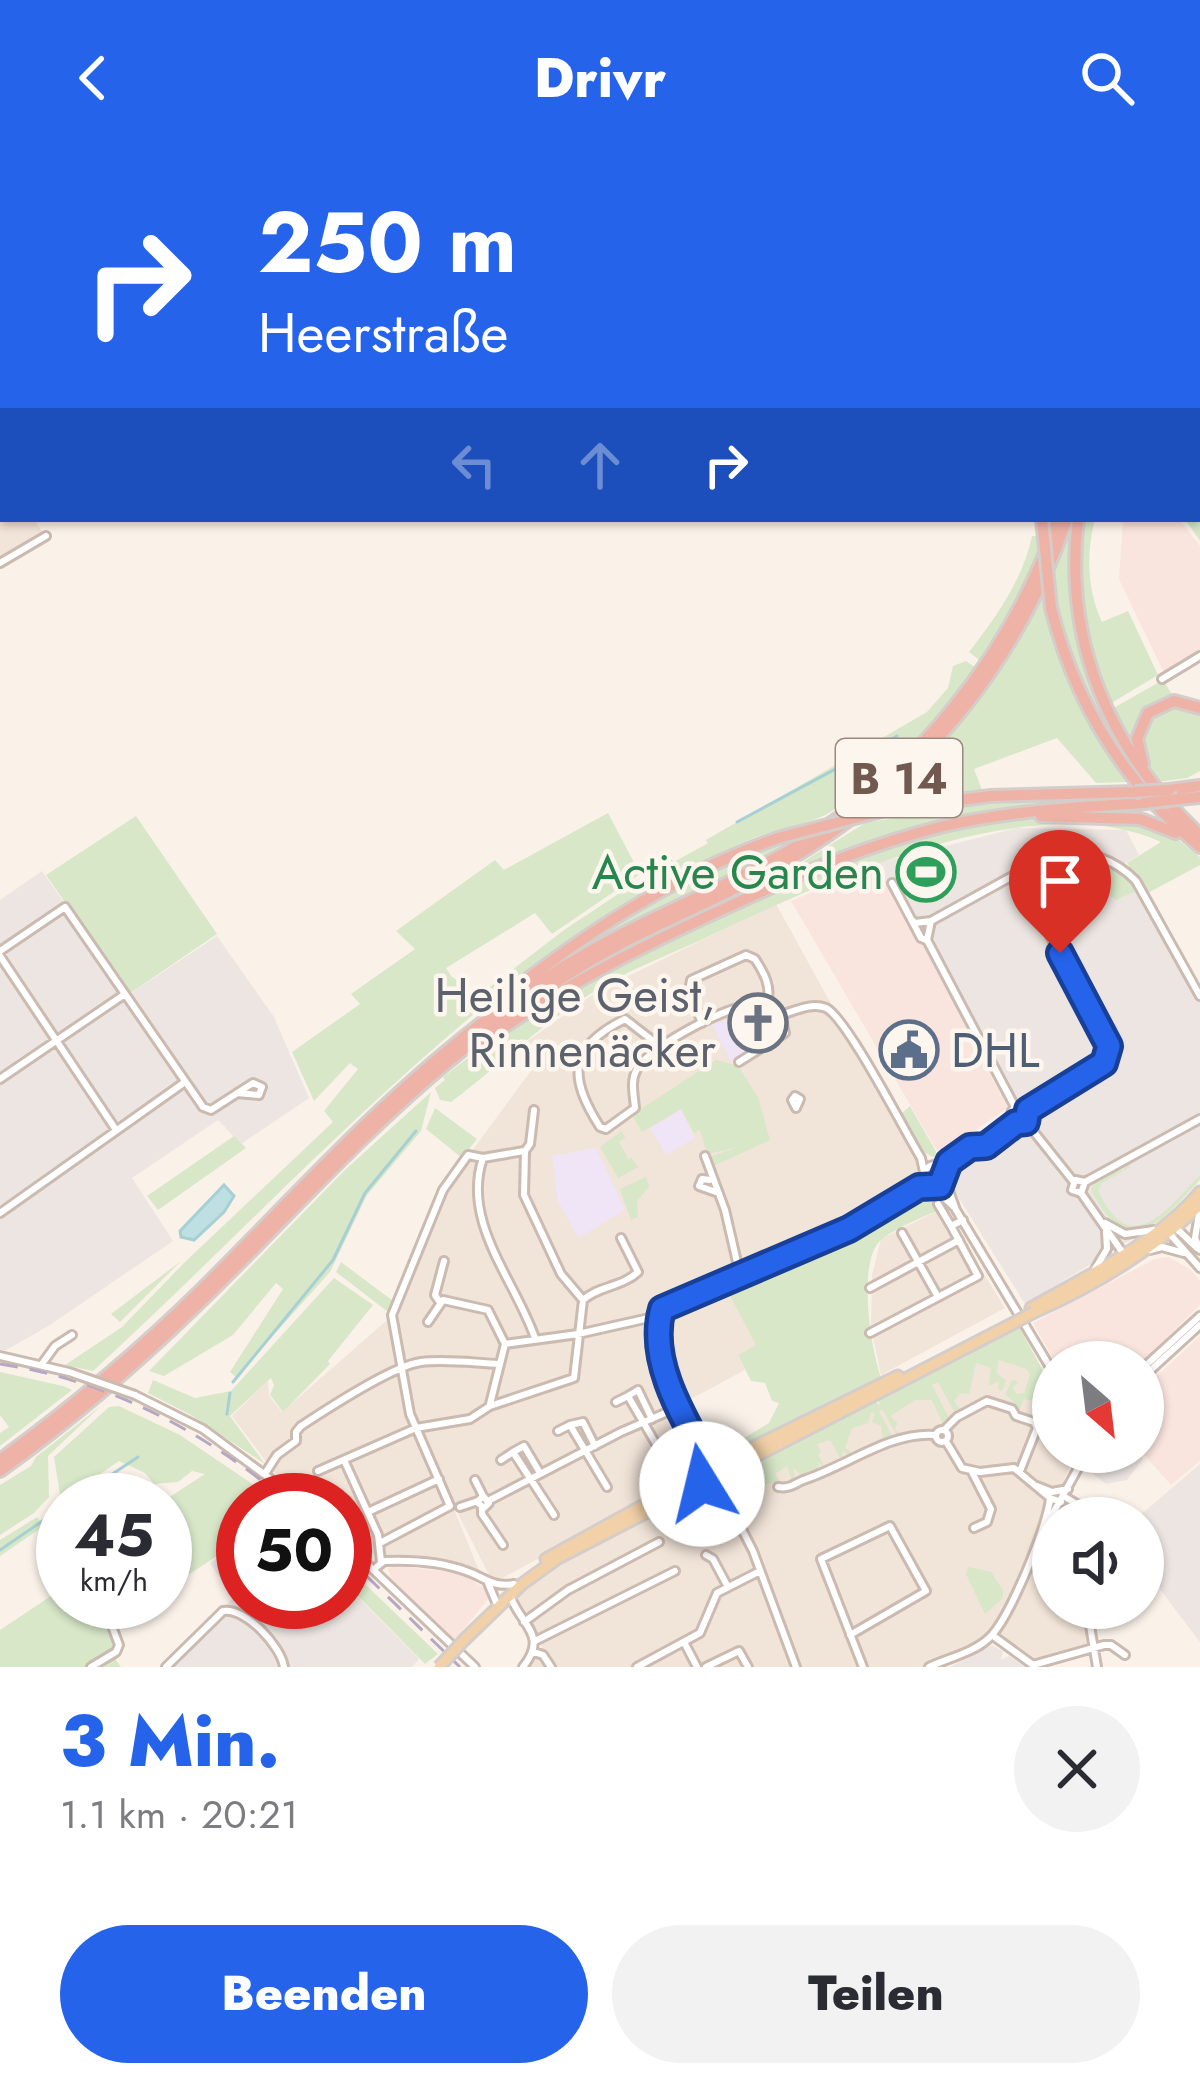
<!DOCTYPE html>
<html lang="de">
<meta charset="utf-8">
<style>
body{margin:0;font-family:Jost,sans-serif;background:#f2f2f3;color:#2b2b33;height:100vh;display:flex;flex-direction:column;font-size:45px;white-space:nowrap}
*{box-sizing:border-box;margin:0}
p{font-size:39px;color:#7c7c81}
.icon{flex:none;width:66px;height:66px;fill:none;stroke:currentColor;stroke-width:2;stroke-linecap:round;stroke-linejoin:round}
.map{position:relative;height:1511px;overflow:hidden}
.details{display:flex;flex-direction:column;background:#fff;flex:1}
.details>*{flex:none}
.guide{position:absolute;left:0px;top:0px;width:1200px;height:366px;box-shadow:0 3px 9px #0004;background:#2563eb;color:#fff;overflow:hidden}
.needle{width:78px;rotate:152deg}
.controls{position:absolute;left:1032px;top:1185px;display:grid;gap:24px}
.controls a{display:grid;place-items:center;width:132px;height:132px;border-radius:50%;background:#fff;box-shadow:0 3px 9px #0004;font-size:60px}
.speed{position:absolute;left:36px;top:1317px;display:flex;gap:24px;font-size:60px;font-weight:700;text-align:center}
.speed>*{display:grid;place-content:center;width:156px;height:156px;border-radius:50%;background:#fff;box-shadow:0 3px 9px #0004;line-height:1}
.speed small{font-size:30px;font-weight:400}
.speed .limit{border:18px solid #d22;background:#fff;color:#111}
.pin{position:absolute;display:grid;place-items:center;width:102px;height:102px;color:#fff;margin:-123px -51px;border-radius:50% 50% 50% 0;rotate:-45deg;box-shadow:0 0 12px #0007}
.pin .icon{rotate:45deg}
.me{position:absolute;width:132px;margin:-66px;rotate:351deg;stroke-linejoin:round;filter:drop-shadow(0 0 9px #0008)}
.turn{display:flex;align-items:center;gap:42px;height:252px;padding:0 60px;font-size:54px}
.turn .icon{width:156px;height:156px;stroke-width:2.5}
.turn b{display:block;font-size:84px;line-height:102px}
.lanes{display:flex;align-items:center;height:114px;padding:0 60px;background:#0003;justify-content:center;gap:60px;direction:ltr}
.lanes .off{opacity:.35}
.round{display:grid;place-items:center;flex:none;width:126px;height:126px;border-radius:63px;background:#f2f2f3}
.summary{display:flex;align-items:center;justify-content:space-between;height:204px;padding:0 60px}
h1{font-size:72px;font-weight:800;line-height:90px;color:#2563eb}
.button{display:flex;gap:24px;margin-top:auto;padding:24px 60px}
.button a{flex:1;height:138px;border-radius:72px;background:#2563eb;color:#fff;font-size:48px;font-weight:800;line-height:138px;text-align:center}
.button a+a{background:#f2f2f3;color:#2b2b33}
header{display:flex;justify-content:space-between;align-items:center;height:156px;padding:0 60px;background:#2563eb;color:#fff;font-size:54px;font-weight:800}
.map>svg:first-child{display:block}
.residential{fill:#f1e4d8;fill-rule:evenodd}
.commercial{fill:#f9e4de}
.industrial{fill:#ece5e1}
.education{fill:#efe5f7}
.green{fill:#d7e7c8}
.water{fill:#bfe0e2;stroke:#a6d0d3;stroke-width:3}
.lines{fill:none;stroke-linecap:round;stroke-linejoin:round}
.stream{stroke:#a6d0d3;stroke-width:3}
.minor-casing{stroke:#cbbab0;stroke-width:12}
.major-casing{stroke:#d5cdca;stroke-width:15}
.highway-casing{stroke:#d5cdca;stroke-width:16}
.minor{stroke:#fff;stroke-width:6}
.major{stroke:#f2d1a8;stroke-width:9}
.highway{stroke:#eeb3a6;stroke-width:10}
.rail{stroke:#b4a8c3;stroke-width:3;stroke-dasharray:18 12;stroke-linecap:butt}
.minor-bridge-casing{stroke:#cbbab0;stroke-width:12;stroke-linecap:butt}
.major-bridge-casing{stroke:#d5cdca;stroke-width:15;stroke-linecap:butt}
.highway-bridge-casing{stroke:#d5cdca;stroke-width:16;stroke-linecap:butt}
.minor-bridge{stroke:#fff;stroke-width:6}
.major-bridge{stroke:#f2d1a8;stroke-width:9}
.highway-bridge{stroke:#eeb3a6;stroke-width:10}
.route-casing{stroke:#184099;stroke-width:30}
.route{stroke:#2563eb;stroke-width:21}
.labels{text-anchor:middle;stroke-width:9;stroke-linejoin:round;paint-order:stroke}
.shield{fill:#fdf6ef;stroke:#9c887f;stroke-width:3}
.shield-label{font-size:45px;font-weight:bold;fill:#72594f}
.leisure-label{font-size:48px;fill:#27864d;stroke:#fdf6ef;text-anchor:end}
.worship-label{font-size:48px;fill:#5b616d;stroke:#fdf6ef;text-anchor:end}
.service-label{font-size:48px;fill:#4e5e75;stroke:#fdf6ef;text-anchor:start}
</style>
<header><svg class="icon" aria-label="back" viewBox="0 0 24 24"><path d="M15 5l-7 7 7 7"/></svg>Drivr<svg class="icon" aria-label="search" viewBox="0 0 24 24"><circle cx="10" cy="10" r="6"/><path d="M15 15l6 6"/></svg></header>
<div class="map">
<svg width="1200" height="1511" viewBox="0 0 1200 1511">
<rect width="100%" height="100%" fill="#faf2e9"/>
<!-- residential -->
<path class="residential" d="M0,314L3,363H34L45,380L0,407Z
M776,748L921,1011L923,1030L854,1075L783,1102L727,1132L757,1189L738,1199L745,1214L689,1244L717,1291L715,1307L493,1427L447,1336L480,1417L460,1408L368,1397L345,1377V1344H306L273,1315L232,1260L268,1225L269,1240L282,1256L394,1158L444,1033L533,912L522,889L598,835ZM668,1200L688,1243V1244L672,1247L659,1205Z
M943,1052L1005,1152L881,1219L871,1171L872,1119L881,1083Z
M1020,1178L1053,1239V1296H1076L1060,1333L1073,1352V1362H1053V1452H1083L1090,1488L1030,1508L990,1478L929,1511H528L543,1496L540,1481L513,1438L538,1418Z"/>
<!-- commercial -->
<path class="commercial" d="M1123,363H1179L1200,390V495L1164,517L1119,423Z
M879,708L1008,952L939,998L791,745Z
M1168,1101L1190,1113L1200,1125V1149L1142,1206H1055L1033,1167L1155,1103Z
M1200,1180V1305L1171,1329L1142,1296L1143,1233Z
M398,1410L459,1417L483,1431L489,1442L453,1486L391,1423L388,1412Z"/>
<!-- industrial -->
<path class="industrial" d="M1017,672L1126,674L1139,699L1124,708L1186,820L1191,819L1200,828V1022L1149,1073L1025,1148L937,1007L1007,962L1009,953L878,707Z
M42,715L128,839L217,780L274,861L309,942L241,988L218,964L132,1022L173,1085L50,1169L6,1194H0V744Z
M1093,1296H1138L1143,1303L1127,1324L1106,1328L1085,1312Z
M1200,1308V1486L1143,1411V1362H1137Z
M243,1384V1446H345V1428L419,1503L412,1511H161L233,1442L210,1407Z
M992,1489L1003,1495L1001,1504L1009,1500L1025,1511H950Z"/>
<!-- education -->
<path class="education" d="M751,855L742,868L755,881L767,883L766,888L732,907L712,869Z
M681,954L695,982L666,999L650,972Z
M596,992L625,1054L578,1082L557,1043L552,1000Z"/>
<!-- green -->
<path class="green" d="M427,0H737L738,3H429Z
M1200,225V385L1185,363H1197Z
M1080,363H1095C1086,397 1087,434 1102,466L1128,455L1158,519L1108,549C1083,488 1079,428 1080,363Z
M1071,367C1067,469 1087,543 1146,626H1140C1100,573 1050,489 1052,420C1052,404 1065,383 1071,367Z
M1032,380H1038L1039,398L982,506L969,496C995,462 1023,424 1032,380Z
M1042,435C1061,506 1088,565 1128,626L1096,627L1057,582L974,613L982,634L879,647C944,588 1009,518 1042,435Z
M966,505L976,512C934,564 891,615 835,653C811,670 776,672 749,684C685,711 623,744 566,786C393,912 251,1070 93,1215L65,1209L122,1171L186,1105L333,966L324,955L358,913L350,907L314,945L292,896L360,848L351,838L415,793L396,775L495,704L504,714L608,657L640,718L552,778L535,757L446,812L451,820L478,840L564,774L671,703L674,706L708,687L706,684L927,556L948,532L953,510Z
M1163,524L1173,540C1142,548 1133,569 1135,598L1110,554Z
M1169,548L1200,555V615L1187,622L1158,626C1136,590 1131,572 1169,548Z
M1138,640L1141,643C1095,646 1048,646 1003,652C839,676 687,765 542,840L643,782L790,714L865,667L962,650Z
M136,660L217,778L129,838L46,719Z
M1114,663L1166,674L1200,701V709L1146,738L1127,707L1161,686C1031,627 821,727 701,784C666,800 628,814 595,835C542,867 499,910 451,946L440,944L435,932L445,924L443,921C582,811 811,698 986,668C1028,660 1072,663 1114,663Z
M800,679C722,724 640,760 560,804C641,750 708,712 800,679Z
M1110,706L1128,721L1136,735L1116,744L1085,722Z
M716,904L738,910L758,941L770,984L711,1011L709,1001L739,991L707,998L700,974L694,977L681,953L642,976L632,959Z
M431,936L421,975L367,1039L330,1116L236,1221L230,1216L283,1133L276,1127L233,1179L164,1220L149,1215L345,1014Z
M910,950L938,999L948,993L951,995L933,1001L925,997L901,958Z
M435,952L477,983L462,1002L426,973Z
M622,975L625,982L619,986L629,1004L631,1001L638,1011L618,1022L600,991Z
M234,980L246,992L158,1054L147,1040Z
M1128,1008L1130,1011L1102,1027L1098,1034C1129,1104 1164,1057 1200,1019V1024C1159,1068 1129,1107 1091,1034L1094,1025L1120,1012L1122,1015Z
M646,1021L649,1031L637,1045L638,1061L631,1064L620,1033Z
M921,1032L931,1034L943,1052C924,1061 899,1070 882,1083C856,1103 871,1197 882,1224L723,1301L725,1294L769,1267L779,1247L772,1245L765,1227L751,1225L738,1199L756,1189L726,1132L784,1103L846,1082Z
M181,1105L120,1166L111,1158Z
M341,1106L393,1145L388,1156L336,1116Z
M334,1122L373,1149L328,1205L330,1208L283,1256L270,1239L274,1229L271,1222L230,1260L265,1308L189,1258L148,1237L153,1224L195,1242L231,1235Z
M1018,1169L1053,1233V1249L1024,1243L1018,1257L1026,1261L1018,1258L1015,1247L1005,1238L1012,1224L1019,1226L1013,1231L1016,1238L1024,1237L1030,1219L1027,1213L999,1204L996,1217L1006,1224L1002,1235L998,1233L999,1225L989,1230L991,1212L976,1207L969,1238L961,1237L954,1245L961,1254L969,1252L956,1259L938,1226L932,1229L949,1262L942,1266L932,1244H915L890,1260L897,1266L895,1273L901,1280L898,1281L882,1253L879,1255L892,1280L872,1290L883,1281L881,1270L872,1266L875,1258L871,1256L868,1267L852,1272L845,1292L855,1299L850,1301L844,1295L840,1302L830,1284L817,1288L821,1296L818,1298L824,1311L817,1305L820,1313L814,1316L815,1320L804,1322L793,1311L795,1323L792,1325L787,1310L775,1318L780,1326L764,1328L755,1312L749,1317L748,1330L742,1336L734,1320L747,1309L873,1244L880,1249L877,1242Z
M0,1216L63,1230L72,1234L0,1290V1277L9,1271L0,1259Z
M102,1249L48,1300L49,1341L34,1357L0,1379V1329L31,1310L36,1301Z
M119,1250L180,1279L276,1344H243V1383L165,1434V1344L205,1318L192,1315L178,1326L154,1328L145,1317L119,1305L55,1349L60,1338L54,1301L109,1251Z
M37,1361L44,1370L0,1400V1384Z
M345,1409L438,1498L425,1508L345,1427Z
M968,1411L991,1416L1003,1434V1442L985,1458L966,1418Z
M63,1432V1446H147L111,1469L116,1484L110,1496L121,1511H0V1474Z"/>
<!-- water -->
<path class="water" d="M224,1029L234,1040L224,1056L194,1084L181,1081L180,1075Z"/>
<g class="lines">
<!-- stream -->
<path class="stream" d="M490,0L491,3
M737,666L897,580
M233,1226L333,1104L365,1037L416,975
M227,1258L230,1237
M73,1344L138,1301
M0,1394L63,1351"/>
<defs>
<path id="minor" d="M0,407L46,380
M1162,523L1200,500
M1016,716L1109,890L1104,907L1028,954
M892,727L921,782L926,784
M912,764L915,767L931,765L1056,696C1088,695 1114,702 1136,725L1200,840
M931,765L927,784L1015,951
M0,795L65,751L203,951L211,954L253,927L262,931L259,939L237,937
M0,800L116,974
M702,867L689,835L691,824L746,799L755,803C764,817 772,831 767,847
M661,891L625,863C568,891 568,921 600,971L606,973L635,952C634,939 630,925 637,913C648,891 740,841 765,848C767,849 779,857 781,859C795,855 811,846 826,852C847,862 905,976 921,1002L924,1016
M739,906L785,877L781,859
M0,923L125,838
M795,940L800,943L796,952L792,944Z
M1011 959a9 9 0 1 1 18 0a9 9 0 1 1-18 0Z
M1026,966L1073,1025
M970,991L986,990L1016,967
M524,995L483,1002C461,1066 515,1124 535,1182
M705,1000L725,1054L740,1119
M938,1009L949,1006L1011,961
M924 1020a11 11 0 1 1 22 0a11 11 0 1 1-22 0Z
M710,1024L702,1023L699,1030L716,1036
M945,1024L956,1054L1053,1216
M1085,1026L1200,963
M933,1031L954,1051
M1081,1037L1085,1026L1075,1024L1072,1034L1081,1037L1125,1100
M938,1048L951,1070
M1200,1052L1195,1082L1200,1094
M0,1057L185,926
M1105,1067L1125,1078L1154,1074
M1176,1072L1197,1092
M902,1077L938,1141
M1169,1077L1200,1112
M1150,1094L1162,1091L1184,1097
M1095,1113L1107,1093L1106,1076
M870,1132L959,1084
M583,1144C598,1130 622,1131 638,1116L621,1082
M439,1145L435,1139L444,1105
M652,1157L659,1161L657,1167L650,1164Z
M654,1157L782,1098L849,1073L924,1019
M428,1166L443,1144L488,1154L505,1188
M652,1166L672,1236L753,1395L796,1511
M870,1177L978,1120L951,1070L963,1064
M505,1188L578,1178L649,1162
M0,1200L69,1216
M42,1208L55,1190L72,1179
M1143,1212L1200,1160
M1143,1221L1200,1169
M135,1239L203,1273L299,1344
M616,1246L628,1240
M490,1248L505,1188
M652,1263L638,1234L628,1240L663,1300
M936 1280a6 6 0 1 1 12 0a6 6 0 1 1-12 0Z
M944,1274L957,1261L987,1245L1012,1253L1016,1260L1034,1266L1037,1272L1020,1315
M558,1275L570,1269
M947,1287L962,1312L980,1316L1014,1312L1050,1342L1061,1346
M595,1290L583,1266L570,1269L607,1331
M344,1304L378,1379L381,1406
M501,1304L513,1296
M318,1315L416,1272L470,1263L490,1250L574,1222L583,1144L561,1118L524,1039L525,995L530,988L534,954
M266,1316L277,1299L296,1285V1276L301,1270C327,1253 392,1210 421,1206C446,1203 474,1207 499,1208
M972,1316L991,1353L987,1366L974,1372
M540,1317L524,1290L513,1296L554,1359
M475,1324L483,1340
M1037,1330L1052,1336L1068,1333
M778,1331C792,1333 794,1327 806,1323C848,1309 892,1275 935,1279
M693,1336L712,1337L726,1344
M483,1340L489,1347L484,1352L477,1346Z
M1065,1341L1100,1362
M488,1345L621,1276L679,1251
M1074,1348L1076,1362
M460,1351L478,1345
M482,1352V1358L503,1389
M368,1356L439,1323
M49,1371L63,1393
M1041,1379L1087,1296
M345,1387L475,1511
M380,1387L450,1350L410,1258L392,1159L443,1034L468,999L483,1002
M706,1399L713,1403L728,1431
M373,1414L384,1405C409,1404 442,1406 466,1415C484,1421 493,1432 514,1428
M488,1427L496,1446
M511,1442C523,1471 548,1480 523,1511
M1087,1452L1097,1511
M524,1466L568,1434L659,1386
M850,1479L926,1435L890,1370L821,1403L863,1511
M992,1479L1033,1509L1104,1489H1111L1125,1499
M535,1485L675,1415
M684,1486L697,1511
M534,1496L543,1499L551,1511
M91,1511L116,1496L119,1489L103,1446
M166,1511L223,1455C245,1451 281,1490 284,1511
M637,1511L700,1477L717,1437L760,1415
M706,1511L739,1495L748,1511
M929,1511C948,1502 973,1497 989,1482C1009,1464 1048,1369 1050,1342"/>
<path id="major" d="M245,3L248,0
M0,291L3,288
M0,303L3,299
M1031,1152C1089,1119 1157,1087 1200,1036
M1034,1156C1096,1129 1150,1096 1200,1049
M546,1403L711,1312L898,1220
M465,1483L522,1428L558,1402L1012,1168"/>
<path id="highway" d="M1070,0L1071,3
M1079,0V3
M1078,363C1063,486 1110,595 1200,679
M1051,452C1075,548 1124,627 1200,691
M1143,608L1137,583L1148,557L1174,545L1200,552
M1169,634L1200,630
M1178,643L1200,641
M889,653L991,640L1135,636
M1041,660L1140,663L1176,677
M492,851C580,780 671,720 778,682
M481,887C558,832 644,789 730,750C799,718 870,688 944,670C1010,655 1077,651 1144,647
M0,1304C71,1252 138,1196 200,1135C282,1054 359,968 447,895C500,850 558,811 620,779C676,750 735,726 790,694C915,619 1010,501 1058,363
M0,1315C69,1266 134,1210 195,1151C280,1069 358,980 449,905C503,860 560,820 622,787C678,758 738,734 792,702C921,626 1019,504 1067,363"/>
</defs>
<!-- minor casing -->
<use href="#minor" class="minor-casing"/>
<!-- major casing -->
<use href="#major" class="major-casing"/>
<!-- highway casing -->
<use href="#highway" class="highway-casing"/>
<!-- minor -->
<use href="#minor" class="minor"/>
<!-- major -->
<use href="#major" class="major"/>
<!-- highway -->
<use href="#highway" class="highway"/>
<!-- rail -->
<path class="rail" d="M0,1208C108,1224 203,1275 286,1344
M345,1399L460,1511"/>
<defs>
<path id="minor-bridge" d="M69,1216L135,1239"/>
<path id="major-bridge" d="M1012,1168L1034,1156
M439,1511L465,1483"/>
<path id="highway-bridge" d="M1042,363L1051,452
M1135,636L1169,634
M1144,647L1178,643
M778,682L889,653"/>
</defs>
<!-- minor-bridge casing -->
<use href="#minor-bridge" class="minor-bridge-casing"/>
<!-- major-bridge casing -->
<use href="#major-bridge" class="major-bridge-casing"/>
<!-- highway-bridge casing -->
<use href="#highway-bridge" class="highway-bridge-casing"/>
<!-- minor-bridge -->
<use href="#minor-bridge" class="minor-bridge"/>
<!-- major-bridge -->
<use href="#major-bridge" class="major-bridge"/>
<!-- highway-bridge -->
<use href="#highway-bridge" class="highway-bridge"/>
</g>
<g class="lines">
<defs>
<path id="route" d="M702,1328L716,1321C690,1272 646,1209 662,1153L849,1073L919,1031L940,1030L949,1006L970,991L986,990L1016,967L1026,966L1028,954L1104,907L1109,890L1060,797"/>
</defs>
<!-- route casing -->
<use href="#route" class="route-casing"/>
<!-- route -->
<use href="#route" class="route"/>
</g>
<!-- icons -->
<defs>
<symbol id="stadium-ring" viewBox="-11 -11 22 22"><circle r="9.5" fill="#fdf6ef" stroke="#2e9e5b" stroke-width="1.5"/><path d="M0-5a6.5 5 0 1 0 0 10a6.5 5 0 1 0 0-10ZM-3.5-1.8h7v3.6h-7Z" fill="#2e9e5b"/></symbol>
<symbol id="church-ring" viewBox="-11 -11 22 22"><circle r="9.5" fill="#fdf6ef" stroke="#6b7280" stroke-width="1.5"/><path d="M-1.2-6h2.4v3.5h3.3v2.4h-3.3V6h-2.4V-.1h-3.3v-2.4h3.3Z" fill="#6b7280"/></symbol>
<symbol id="civic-ring" viewBox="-11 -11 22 22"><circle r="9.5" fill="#fdf6ef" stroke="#5c6f8a" stroke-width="1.5"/><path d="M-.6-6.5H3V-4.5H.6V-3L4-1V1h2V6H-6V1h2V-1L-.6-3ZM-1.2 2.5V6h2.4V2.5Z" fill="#5c6f8a"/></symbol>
</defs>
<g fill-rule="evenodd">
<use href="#stadium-ring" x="893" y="683" width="66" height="66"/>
<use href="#church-ring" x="725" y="834" width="66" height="66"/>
<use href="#civic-ring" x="876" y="861" width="66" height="66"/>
</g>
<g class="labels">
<!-- shield labels -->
<rect class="shield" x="836" y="583" width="126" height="78" rx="9"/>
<g class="shield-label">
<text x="899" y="638">B 14</text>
</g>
<!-- leisure labels -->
<g class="leisure-label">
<text x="884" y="733">Active Garden</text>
</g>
<!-- worship labels -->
<g class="worship-label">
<text x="716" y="856">Heilige Geist,<tspan x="716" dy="55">Rinnenäcker</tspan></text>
</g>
<!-- service labels -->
<g class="service-label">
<text x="951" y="911">DHL</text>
</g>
</g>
</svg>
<div class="controls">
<a><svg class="needle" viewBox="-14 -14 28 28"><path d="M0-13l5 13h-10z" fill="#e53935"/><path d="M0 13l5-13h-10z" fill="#7c7c81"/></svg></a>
<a><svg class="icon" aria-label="sound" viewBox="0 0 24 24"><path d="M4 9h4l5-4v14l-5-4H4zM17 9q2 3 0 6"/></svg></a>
</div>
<div class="speed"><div>45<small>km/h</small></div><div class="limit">50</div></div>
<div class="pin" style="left:1060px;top:797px;background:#d93025"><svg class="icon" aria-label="arrive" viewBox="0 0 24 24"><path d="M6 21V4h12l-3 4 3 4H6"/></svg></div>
<svg class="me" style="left:702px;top:1328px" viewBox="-20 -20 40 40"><circle r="19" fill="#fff"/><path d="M0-13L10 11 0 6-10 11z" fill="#2563eb"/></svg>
<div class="guide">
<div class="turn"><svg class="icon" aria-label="right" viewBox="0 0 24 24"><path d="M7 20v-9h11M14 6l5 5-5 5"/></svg><div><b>250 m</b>Heerstraße</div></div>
<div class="lanes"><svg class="icon off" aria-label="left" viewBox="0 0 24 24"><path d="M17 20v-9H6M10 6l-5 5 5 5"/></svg><svg class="icon off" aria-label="ahead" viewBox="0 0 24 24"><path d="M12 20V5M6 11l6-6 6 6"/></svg><svg class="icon" aria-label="right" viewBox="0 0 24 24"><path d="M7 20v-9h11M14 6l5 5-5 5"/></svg></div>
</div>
</div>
<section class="details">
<div class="summary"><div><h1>3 Min.</h1><p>1.1 km · 20:21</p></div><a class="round"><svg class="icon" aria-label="close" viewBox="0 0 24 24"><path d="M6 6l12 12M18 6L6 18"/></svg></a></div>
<div class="button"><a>Beenden</a><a>Teilen</a></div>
</section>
